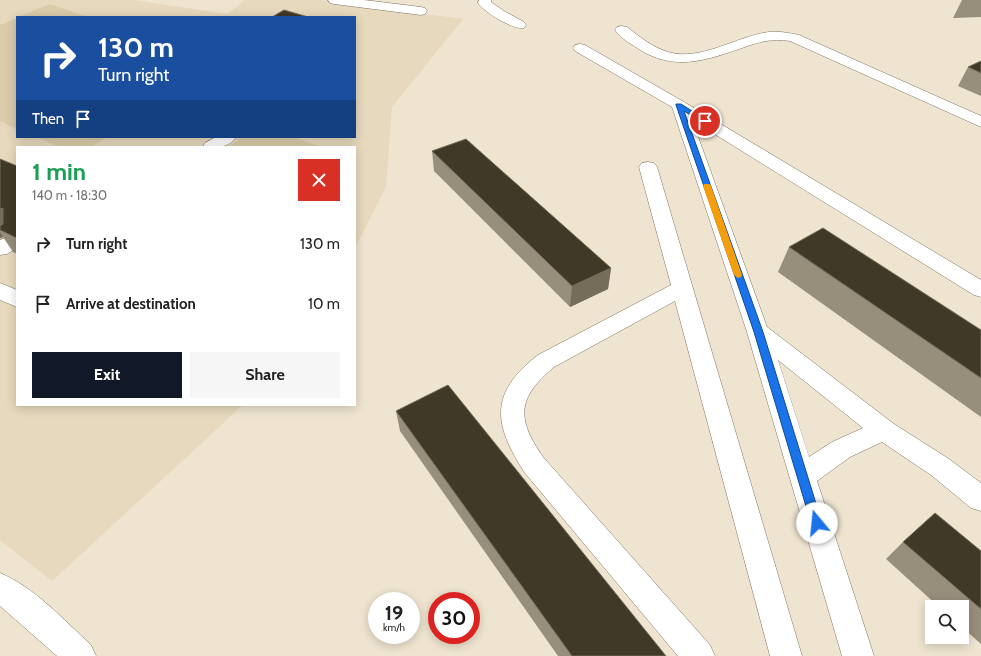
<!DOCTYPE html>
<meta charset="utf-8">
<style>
body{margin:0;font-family:Cabin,sans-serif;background:#f6f6f6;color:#222;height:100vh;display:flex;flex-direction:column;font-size:15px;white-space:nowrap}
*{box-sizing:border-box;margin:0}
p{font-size:13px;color:#767676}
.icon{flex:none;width:22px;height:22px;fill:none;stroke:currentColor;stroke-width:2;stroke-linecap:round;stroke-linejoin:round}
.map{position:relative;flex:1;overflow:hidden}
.details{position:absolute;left:16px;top:146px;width:340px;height:260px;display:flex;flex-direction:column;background:#fff;border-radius:0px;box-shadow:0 2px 10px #0003}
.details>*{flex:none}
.banner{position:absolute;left:16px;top:16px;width:340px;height:122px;border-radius:0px;box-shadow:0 2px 10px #0003;background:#1a4fa0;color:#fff;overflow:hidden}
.tools{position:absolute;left:925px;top:600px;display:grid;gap:8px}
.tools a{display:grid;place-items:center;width:44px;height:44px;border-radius:0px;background:#fff;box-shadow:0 2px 10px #0003;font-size:20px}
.speed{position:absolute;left:368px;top:592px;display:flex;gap:8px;font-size:20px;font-weight:700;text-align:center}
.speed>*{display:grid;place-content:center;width:52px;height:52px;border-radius:50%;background:#fff;box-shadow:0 2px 10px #0003;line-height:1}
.speed small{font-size:10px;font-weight:400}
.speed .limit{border:6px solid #d22;background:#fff;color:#111}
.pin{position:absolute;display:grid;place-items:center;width:34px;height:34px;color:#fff;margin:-17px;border:2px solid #fff;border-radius:50%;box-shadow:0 1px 4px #0007}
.me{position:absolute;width:44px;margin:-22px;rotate:343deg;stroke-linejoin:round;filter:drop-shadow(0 0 3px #0008)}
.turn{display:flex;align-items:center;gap:14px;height:84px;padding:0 16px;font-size:18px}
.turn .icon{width:52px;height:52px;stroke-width:2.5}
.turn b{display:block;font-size:28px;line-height:34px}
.then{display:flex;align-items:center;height:38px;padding:0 16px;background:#0003;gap:8px;font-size:15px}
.round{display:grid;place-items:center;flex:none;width:42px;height:42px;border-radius:0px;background:#f6f6f6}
.headline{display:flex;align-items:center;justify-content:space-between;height:68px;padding:0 16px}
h1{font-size:24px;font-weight:700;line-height:30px;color:#1e9e55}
.button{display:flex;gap:8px;margin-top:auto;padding:8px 16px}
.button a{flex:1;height:46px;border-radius:0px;background:#111827;color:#fff;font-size:16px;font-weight:700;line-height:46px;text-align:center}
.button a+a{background:#f6f6f6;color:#222}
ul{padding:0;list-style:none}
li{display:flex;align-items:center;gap:12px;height:60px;padding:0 16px}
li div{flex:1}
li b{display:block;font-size:15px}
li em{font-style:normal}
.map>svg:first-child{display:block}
.built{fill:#e6d9bd;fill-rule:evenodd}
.green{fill:#dbccaa}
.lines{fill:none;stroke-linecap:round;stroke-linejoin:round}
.minor-casing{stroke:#7d7462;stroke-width:1}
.secondary-casing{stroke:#7d7462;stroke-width:1}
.minor{fill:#fff;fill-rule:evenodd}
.secondary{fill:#fff;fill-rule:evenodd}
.wall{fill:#988e7c}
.shaded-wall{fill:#756c5a}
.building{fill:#413928;stroke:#756c5a}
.route{fill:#1a73e8;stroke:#114b97}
.slow{fill:#f59e0b}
</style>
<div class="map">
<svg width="981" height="656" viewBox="0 0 981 656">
<rect width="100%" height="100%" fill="#eee4cf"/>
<!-- built -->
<path class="built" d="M0,0H134L227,14L245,0H320L463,19L392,107L386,187L355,248V147H17V405H243L52,581L0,540ZM17,17H355V137H17Z"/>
<!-- green -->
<path class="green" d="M50,4L88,17H18Z
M17,18V129L0,121V25Z
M36,137H108L90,147H59Z
M243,137H293L321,147H228Z"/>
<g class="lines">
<defs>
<path id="minor" d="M328,0H364L421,7L425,8L427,11L425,14L421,15L334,4L330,3Z
M479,0H491V2L504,11L524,22L526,25L524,28C513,30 484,12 478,3Z
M622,26L627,27C640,37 652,47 668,52C700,62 737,36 769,32C779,31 789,33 799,35L981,116V127L790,41C773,38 758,42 742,48C707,60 676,71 642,51C633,45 621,39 615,30L617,27Z
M580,44L585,45L684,102L981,280V297L974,295L692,120L767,327L894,424L949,459L981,483V511L971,508L931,475L882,442L850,457L817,481L874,656H842L747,332L672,107L575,51L573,48L575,45ZM778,360L863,428L832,442L809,457Z
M216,137H236C228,149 215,147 203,147L205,143Z
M648,162L654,163L657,167L802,656H770L675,301L554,367C517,398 516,418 543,457L710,645L715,656H678L525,473C493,424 489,393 538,355L671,285L639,167L642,163Z
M17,233V248L7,254L0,255V240Z
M0,283L17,290V307L0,300Z"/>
<path id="secondary" d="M0,573C34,587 64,620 91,645L96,656H57L0,606Z"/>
</defs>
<!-- minor casing -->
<use href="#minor" class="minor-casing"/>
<!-- secondary casing -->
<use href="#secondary" class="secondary-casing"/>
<!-- minor -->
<use href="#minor" class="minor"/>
<!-- secondary -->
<use href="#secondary" class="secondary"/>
</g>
<!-- wall -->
<path class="wall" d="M962,0H981V17L953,18Z
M981,61V96L958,86L968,67Z
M432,151L611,268L608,289L570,307L434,171Z
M0,159L17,166V254L13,252L3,237L0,238Z
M789,247L981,330V417L778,272Z
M396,411L666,656H558L400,431Z
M903,542L981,551V644L962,627V607H939L886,559Z"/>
<!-- shaded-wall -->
<path class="shaded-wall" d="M3,208L17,230H0V209Z
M0,232L3,237L0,238Z
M611,268L608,289L570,307L572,286Z"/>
<!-- building -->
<path class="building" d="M284,10L308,17H272Z
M981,61V73L968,67Z
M466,139L611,268L572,286L432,151Z
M0,159L17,166V238L0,230V226L3,224V208L0,209Z
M823,228L981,330V378L789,247Z
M448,385L666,656H572L396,411Z
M935,513L981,551V609L903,542Z"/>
<!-- route -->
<path class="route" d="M676,104H681L708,121L703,123L684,111L763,332L822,523L821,527L817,528L813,527L811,523L754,332L676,105Z"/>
<!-- slow -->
<path class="slow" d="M704,184H710L711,186L742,275L741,277L738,278L734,275L703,186Z"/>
</svg>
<div class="tools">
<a><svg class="icon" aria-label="search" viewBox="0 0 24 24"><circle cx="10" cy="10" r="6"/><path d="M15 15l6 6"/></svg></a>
</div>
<div class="speed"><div>19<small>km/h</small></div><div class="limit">30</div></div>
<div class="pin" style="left:705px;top:121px;background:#d93025"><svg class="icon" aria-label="arrive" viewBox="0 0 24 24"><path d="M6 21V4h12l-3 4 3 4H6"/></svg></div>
<svg class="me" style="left:817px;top:523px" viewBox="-20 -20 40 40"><circle r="19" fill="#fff"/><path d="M0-13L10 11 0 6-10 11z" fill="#1a73e8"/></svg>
<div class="banner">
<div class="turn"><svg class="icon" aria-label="right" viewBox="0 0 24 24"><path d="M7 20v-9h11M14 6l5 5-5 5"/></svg><div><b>130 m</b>Turn right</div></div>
<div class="then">Then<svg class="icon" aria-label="arrive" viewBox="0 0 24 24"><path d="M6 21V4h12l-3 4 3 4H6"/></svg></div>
</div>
<section class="details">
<div class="headline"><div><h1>1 min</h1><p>140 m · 18:30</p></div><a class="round" style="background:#d93025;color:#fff"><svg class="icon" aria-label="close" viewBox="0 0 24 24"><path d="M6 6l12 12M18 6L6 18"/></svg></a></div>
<ul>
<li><svg class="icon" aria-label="right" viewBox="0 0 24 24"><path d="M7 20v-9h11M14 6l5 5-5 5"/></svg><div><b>Turn right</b></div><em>130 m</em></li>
<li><svg class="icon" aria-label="arrive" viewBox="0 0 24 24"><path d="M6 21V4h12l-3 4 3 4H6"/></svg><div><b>Arrive at destination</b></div><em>10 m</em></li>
</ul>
<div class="button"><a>Exit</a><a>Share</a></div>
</section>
</div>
